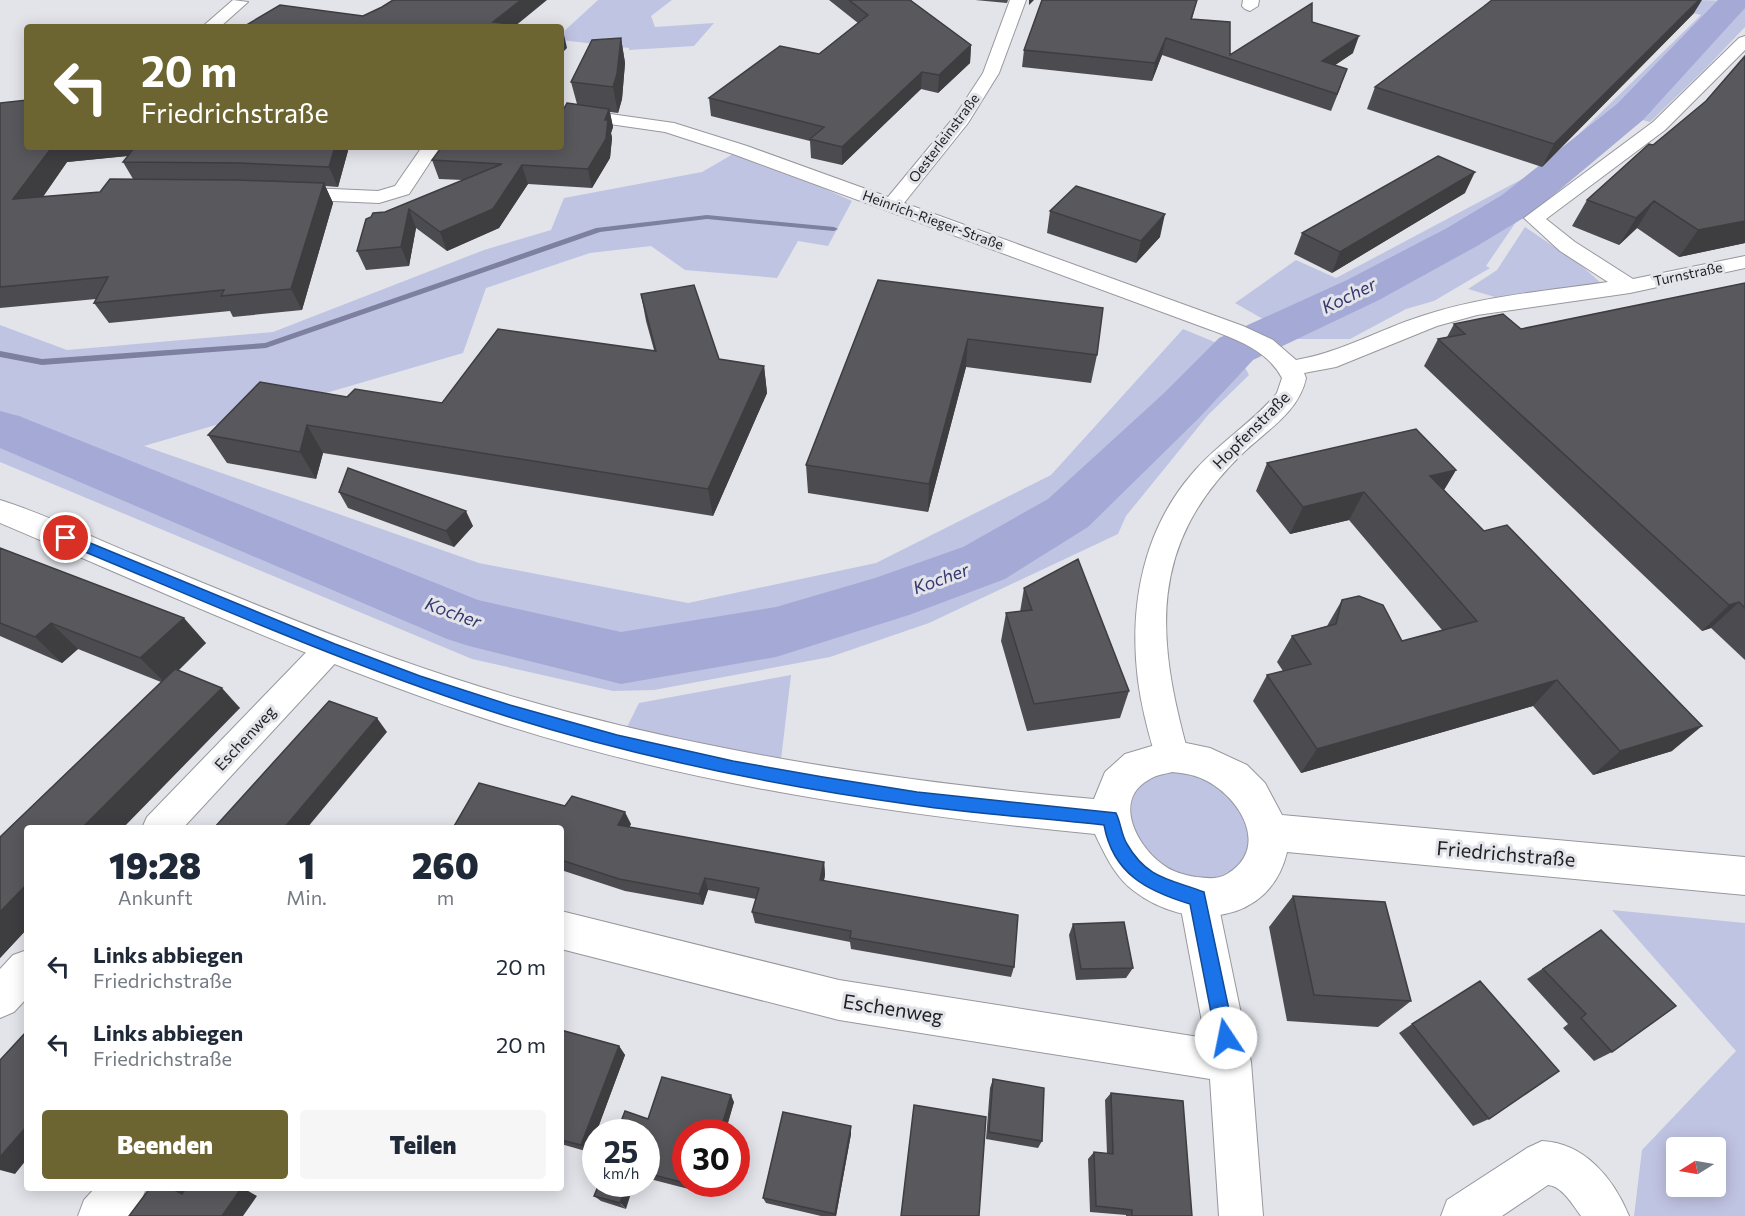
<!DOCTYPE html>
<html lang="de">
<meta charset="utf-8">
<style>
body{margin:0;font-family:Commissioner,sans-serif;background:#f6f6f7;color:#1f2937;height:100vh;display:flex;flex-direction:column;font-size:22px;white-space:nowrap}
*{box-sizing:border-box;margin:0}
p{font-size:20px;color:#747a83}
.icon{flex:none;width:33px;height:33px;fill:none;stroke:currentColor;stroke-width:2;stroke-linecap:round;stroke-linejoin:round}
.map{position:relative;flex:1;overflow:hidden}
.panel{position:absolute;left:24px;top:825px;width:540px;height:366px;display:flex;flex-direction:column;background:#fff;border-radius:6px;box-shadow:0 3px 15px #0003}
.panel>*{flex:none}
.banner{position:absolute;left:24px;top:24px;width:540px;height:126px;border-radius:6px;box-shadow:0 3px 15px #0003;background:#6d6531;color:#fff;overflow:hidden}
.needle{width:39px;rotate:259deg}
.tools{position:absolute;left:1666px;top:1137px;display:grid;gap:12px}
.tools a{display:grid;place-items:center;width:60px;height:60px;border-radius:6px;background:#fff;box-shadow:0 3px 15px #0003;font-size:30px}
.speed{position:absolute;left:582px;top:1119px;display:flex;gap:12px;font-size:30px;font-weight:700;text-align:center}
.speed>*{display:grid;place-content:center;width:78px;height:78px;border-radius:50%;background:#fff;box-shadow:0 3px 15px #0003;line-height:1}
.speed small{font-size:15px;font-weight:400}
.speed .limit{border:9px solid #d22;background:#fff;color:#111}
.pin{position:absolute;display:grid;place-items:center;width:51px;height:51px;color:#fff;margin:-26px;border:3px solid #fff;border-radius:50%;box-shadow:0 2px 6px #0007}
.me{position:absolute;width:66px;margin:-33px;rotate:349deg;stroke-linejoin:round;filter:drop-shadow(0 0 4px #0008)}
.turn{display:flex;align-items:center;gap:21px;height:126px;padding:0 18px;font-size:27px}
.turn .icon{width:78px;height:78px;stroke-width:2.5}
.turn b{display:block;font-size:42px;line-height:51px}
.eta{display:flex;justify-content:space-evenly;align-items:center;height:102px;text-align:center}
.eta b{font-size:36px;font-weight:800;line-height:42px}
.action{display:flex;gap:12px;margin-top:auto;padding:12px 18px}
.action a{flex:1;height:69px;border-radius:6px;background:#6d6531;color:#fff;font-size:24px;font-weight:800;line-height:69px;text-align:center}
.action a+a{background:#f6f6f7;color:#1f2937}
ul{padding:0;list-style:none}
li{display:flex;align-items:center;gap:18px;height:78px;padding:0 18px}
li div{flex:1}
li b{display:block;font-size:22px}
li em{font-style:normal}
.map>svg:first-child{display:block}
.green{fill:#c0c4e3;fill-rule:evenodd}
.lines{fill:none;stroke-linecap:round;stroke-linejoin:round}
.stream{fill:#7d80a0;fill-rule:evenodd}
.river{fill:#a5a9d6;fill-rule:evenodd}
.street-casing{stroke:#97979d;stroke-width:2}
.secondary-casing{stroke:#97979d;stroke-width:2}
.street{fill:#fff;fill-rule:evenodd}
.secondary{fill:#fff;fill-rule:evenodd}
.wall{fill:#4c4c50;fill-rule:evenodd}
.shaded-wall{fill:#3e3e41}
.building{fill:#58585d;stroke:#3e3e41;stroke-width:1.5}
.route{fill:#1a73e8;stroke:#114b97;stroke-width:1.5}
.labels{text-anchor:middle;stroke-width:6;stroke-linejoin:round;paint-order:stroke}
.far-street-label{font-size:14px;fill:#1f1f21;stroke:#e3e4ea}
.street-label{font-size:16px;fill:#1f1f21;stroke:#e3e4ea}
.water-label{font-size:18px;font-style:italic;fill:#37376f;stroke:#e3e4ea}
.near-street-label{font-size:20px;fill:#1f1f21;stroke:#e3e4ea}
</style>
<div class="map">
<svg width="1745" height="1216" viewBox="0 0 1745 1216">
<rect width="100%" height="100%" fill="#e3e4ea"/>
<!-- green -->
<path class="green" d="M598,0H672L651,16L655,27L714,23L694,46L629,50V48L561,40V34Z
M1689,0L1745,1V27L1707,67L1650,122L1617,113L1579,148L1493,209L1516,222L1486,266L1490,268L1434,301L1406,309L1350,339H1298L1235,303L1296,260L1336,278L1545,167L1701,15L1673,8Z
M740,150L852,201L828,246L798,241L777,278L685,270L651,246L590,253L486,288L463,353L144,446L479,563L688,603L876,563L1051,475L1183,329C1209,340 1237,347 1249,375L1208,415L1126,516L1118,534L929,623L830,657L654,690L613,691L472,659L0,462V325L67,350L273,332L484,250L551,230L564,198L702,172Z
M1525,227L1581,265L1603,285L1505,300L1468,289L1497,270Z
M791,675L780,768L625,731L639,703Z
M1165,768L1206,773L1250,816L1251,852L1226,877L1207,882L1164,871L1133,840L1127,802L1135,786Z
M1612,910L1745,923V1216H1634L1642,1150L1736,1051ZM1677,1148H1716V1186H1677Z"/>
<g class="lines">
<!-- stream -->
<path class="stream" d="M1721,0H1728L1735,5L1730,6Z
M707,215L834,227L838,229L834,231L707,219L600,232L266,348L42,365L0,357V351L42,359L265,343L596,228Z"/>
<!-- river -->
<path class="river" d="M1718,0H1745V8L1643,120L1532,213L1477,246L1379,300L1253,360L1199,418L1088,527L1005,579L909,615L776,657L621,684L469,646L447,639L0,448V411L19,416L478,600L621,632L776,607L875,578L963,547L1048,499L1163,394L1219,338L1347,280L1447,228L1502,195L1617,104Z"/>
<defs>
<path id="street" d="M233,0L248,2L220,27H202Z
M1010,0H1026L999,73L968,123L904,203L1243,326L1273,340L1296,360C1342,352 1378,330 1422,316C1482,296 1546,291 1608,282L1560,251L1524,218L1653,122L1739,38L1745,36V50L1665,130L1546,219L1575,242L1633,279L1745,256V268L1630,293L1477,315L1437,326L1336,367L1304,373L1306,378C1299,412 1266,431 1243,453C1147,545 1156,638 1189,756L1184,766L1172,771L1160,766C1153,751 1149,735 1145,718C1125,635 1134,542 1191,475C1216,444 1253,423 1277,393L1282,378C1268,351 1238,340 1211,330L733,154L665,132L561,117V107L674,123L747,146L888,197L955,116L983,73Z
M1243,0H1259L1258,6L1250,11L1245,9L1242,6Z
M422,147H440L409,194L379,203L287,199L280,197L277,193L280,189L287,187L378,191L395,186Z
M330,636L341,639L345,648L341,657L183,828H142L147,817L319,639Z
M1198,880L1211,885L1217,898L1251,1062L1263,1216H1219L1210,1079L839,1020L561,949V911L839,980L1205,1038L1179,898L1185,885Z
M27,950V998L14,1012L0,1018V969L13,955Z
M1542,1141C1585,1143 1614,1179 1629,1216H1581C1573,1205 1562,1186 1548,1185L1502,1216H1441L1447,1200L1527,1148Z
M95,1188H146L140,1204L129,1216H78L84,1200Z"/>
<path id="secondary" d="M0,500C45,514 89,536 133,554C219,590 306,626 394,658C620,739 855,778 1094,799L1105,772L1125,754L1172,740L1210,748L1247,765L1265,783L1282,815L1745,857V895L1287,852C1270,925 1187,932 1134,891C1115,877 1105,855 1095,834C897,815 698,786 508,726C334,671 168,594 0,523ZM1172,772C1184,773 1196,775 1207,781C1241,799 1270,848 1227,874C1217,880 1206,878 1196,877C1184,875 1172,872 1162,864C1136,845 1112,799 1150,779C1156,775 1165,774 1172,772Z"/>
</defs>
<!-- street casing -->
<use href="#street" class="street-casing"/>
<!-- secondary casing -->
<use href="#secondary" class="secondary-casing"/>
<!-- street -->
<use href="#street" class="street"/>
<!-- secondary -->
<use href="#secondary" class="secondary"/>
</g>
<!-- wall -->
<path class="wall" d="M829,0H910L971,45L970,63L938,93L921,89L842,165L811,158L810,141L711,116L709,98L819,54L858,23Z
M975,0H1008L1007,3Z
M1042,0H1197L1192,19L1230,55L1312,22L1353,53L1335,65L1341,86L1331,111L1162,55L1152,81L1022,67L1024,50Z
M1694,13L1542,167L1367,109L1375,87Z
M621,38L625,63L622,99L618,113L610,112L613,127L611,133L612,138L610,158L592,188L528,184L499,228L447,251L416,228L409,266L366,270L357,251L385,212L463,180L439,179L432,160L561,147L577,104L571,82Z
M0,103L27,147H349L338,187L325,186L333,203L302,310L233,317L230,311L109,323L94,303L96,299L0,308ZM128,156L123,162L133,179L100,192L43,197L67,162Z
M1649,144L1745,243L1679,257L1637,228L1619,245L1572,226L1587,200Z
M1465,193L1332,273L1294,254L1302,233Z
M1050,211L1160,237L1136,263L1047,233Z
M878,280L1097,355L1091,383L966,367L928,512L808,493L806,465Z
M1745,283V660L1711,628L1702,631L1424,366L1438,339L1447,337L1454,324L1521,329Z
M641,294L719,359L764,366L767,393L713,516L323,453L316,479L227,463L208,435L347,397L442,403L654,350L646,321Z
M1267,463L1456,470L1444,490L1672,751L1593,775L1533,706L1301,773L1253,701L1267,675L1283,671L1277,662L1292,636L1327,626L1342,600L1402,641L1442,630L1349,520L1290,534L1256,491Z
M339,492L473,526L454,547L348,508Z
M0,548L206,643L179,670L240,708L27,828V929L0,958V837L161,682L78,649L62,663L0,636Z
M1024,588L1129,691L1120,718L1027,731L1001,641L1006,613L1020,612Z
M631,824L629,827L824,862L825,875L824,881L1014,967L1011,977L851,949L850,942L755,923L752,912L756,899L708,890L703,905L625,891L561,870V828Z
M1293,896L1411,1001L1378,1027L1287,1021L1269,927Z
M1073,924L1133,968L1126,978L1076,980L1069,935Z
M1601,930L1612,1052L1594,1061L1563,1028L1568,1024L1527,979Z
M1412,1024L1489,1119L1473,1126L1399,1033Z
M561,1030L619,1046L625,1055L589,1152L561,1144Z
M993,1079L1042,1141L1038,1148L986,1139L990,1088Z
M1111,1093L1192,1216H1126V1215L1090,1212L1088,1159L1094,1152L1107,1154L1105,1100Z
M734,1102L708,1194L646,1178V1132L648,1119Z
M851,1126V1134L836,1216H821L766,1203L763,1198Z
M599,1184L626,1209L601,1201L594,1196Z"/>
<!-- shaded-wall -->
<path class="shaded-wall" d="M521,0H547L514,27L493,22Z
M1029,0H1034L1029,5Z
M1699,0H1702L1694,13L1542,167L1554,144Z
M563,30L567,48L561,54V32Z
M1359,36L1353,53L1316,78L1322,61Z
M621,38L625,63L622,99L618,113L613,87Z
M1166,38L1162,55L1152,81L1155,63Z
M971,45L970,63L938,93L939,75Z
M922,72L921,89L842,165V147Z
M609,109L613,127L611,133L612,138L610,158L592,188L588,169Z
M52,147H153L156,153L67,162L27,219L13,199Z
M335,147H349L338,187L329,167Z
M522,165L528,184L499,228L447,251L440,232Z
M1475,172L1465,193L1332,273L1340,252Z
M324,183L333,203L302,310L291,289Z
M1654,201L1637,228L1619,245L1636,218Z
M409,209L416,228L409,266L401,247Z
M1165,214L1160,237L1136,263L1141,241Z
M1745,221V243L1679,257L1698,230Z
M968,339L966,367L928,512L929,484Z
M764,366L767,393L713,516L708,489Z
M307,425L323,453L316,479L300,452Z
M1456,470L1439,498L1430,476Z
M1364,492L1349,520L1290,534L1303,507Z
M466,511L473,526L454,547L446,531Z
M1739,602L1711,628L1702,631L1729,605Z
M184,618L206,643L165,683L140,658Z
M51,623L78,649L62,663L35,637Z
M1557,680L1533,706L1301,773L1317,749Z
M222,688L240,708L123,828H82Z
M377,718L387,732L307,828H284Z
M1702,726L1672,751L1593,775L1620,751Z
M625,812L631,824L624,838L618,825Z
M824,862L825,875L821,892L820,880Z
M705,878L708,890L703,905L699,894Z
M27,884V929L0,958V912Z
M619,1046L625,1055L589,1152L581,1145Z
M731,1095L734,1102L725,1132H720Z
M27,1126V1159L15,1174L0,1170V1157Z
M851,1126V1134L836,1216H835Z
M627,1184H634L626,1209L620,1203Z
M705,1184H711L708,1194L704,1188Z
M171,1188H179L201,1200L182,1194Z
M237,1188H243L257,1196L243,1216H222Z"/>
<!-- building -->
<path class="building" d="M393,0H521L493,22L535,27H243L280,5L363,16L382,7Z
M849,0H910L971,45L939,75L922,72L842,147L810,139L824,127L709,98L780,46L819,54L868,15Z
M1042,0H1197L1191,19L1230,22V55L1312,3V22L1359,36L1322,61L1347,69L1337,94L1166,38L1155,63L1024,50Z
M1492,0H1699L1554,144L1375,87L1483,7Z
M621,38L617,74L613,87L571,82L592,40Z
M1745,56V221L1698,230L1654,201L1636,218L1587,200L1649,144L1653,145L1706,101Z
M27,100V147H52L13,199L100,192L110,179L237,180L324,183L291,289L221,296L224,290L94,303L108,277L0,287V103Z
M567,103L609,109L605,120H608L606,139L588,169L522,165L493,209L440,232L409,209L401,247L357,251L366,219L371,217L373,213L385,212L502,164L432,160L442,147H561V114Z
M135,147H335L329,167L237,163L123,162Z
M1438,156L1475,172L1340,252L1302,233Z
M1076,186L1165,214L1141,241L1050,211Z
M878,280L1103,308L1097,355L968,339L929,484L806,465Z
M1745,283V608L1739,602L1729,605L1438,339L1465,334L1454,324L1503,314L1521,329Z
M694,285L719,359L764,366L708,489L307,425L300,452L208,435L260,382L347,397L355,389L442,403L498,329L656,351L641,294Z
M1416,429L1456,470L1430,476L1484,531L1507,525L1702,726L1620,751L1557,680L1317,749L1267,675L1311,664L1292,636L1336,624L1342,600L1359,596L1383,605L1402,641L1477,621L1364,492L1303,507L1267,463Z
M348,468L466,511L446,531L339,492Z
M0,548L184,618L140,658L51,623L35,637L0,623Z
M1078,559L1129,691L1034,704L1006,613L1032,610L1024,588Z
M175,669L222,688L82,828H27V884L0,912V837Z
M329,701L377,718L284,828H214Z
M479,783L565,806L572,796L625,812L618,825L824,862L820,880L1018,915L1014,967L850,938L851,931L752,912L759,888L705,878L699,894L619,879L561,860V828H453Z
M1293,896L1385,902L1411,1001L1314,995Z
M1124,922L1133,968L1081,969L1073,924Z
M1601,930L1676,1006L1612,1052L1581,1018L1586,1014L1543,969Z
M1480,981L1559,1071L1489,1119L1412,1024Z
M561,1030L619,1046L581,1145L561,1140Z
M27,1031V1126L0,1157V1060Z
M662,1077L731,1095L720,1132H686V1184H705L704,1188L646,1173V1132H617L625,1111L648,1119Z
M993,1079L1044,1088L1042,1141L989,1132Z
M1111,1093L1183,1101L1192,1216H1132V1210L1096,1206L1094,1152L1113,1154Z
M914,1105L986,1117L979,1216H901Z
M783,1112L851,1126L835,1214L763,1198Z
M599,1184H627L620,1203L594,1196Z
M150,1188H171L182,1194L186,1188H237L240,1190L222,1216H129Z"/>
<!-- route -->
<path class="route" d="M66,533L335,644L420,676L510,705L617,735L733,761L823,777L917,792L1116,813C1121,823 1121,834 1127,844C1147,879 1170,879 1204,892L1235,1038L1232,1045L1226,1048L1219,1045L1216,1038L1190,904C1147,891 1113,874 1104,825C1040,818 976,814 914,805C777,786 640,758 509,717C356,669 209,603 61,542L60,538Z"/>
<g class="labels">
<!-- far-street labels -->
<g class="far-street-label">
<text transform="translate(944 138) rotate(-53)" y="5">Oesterleinstraße</text>
<text transform="translate(933 220) rotate(20)" y="5">Heinrich-Rieger-Straße</text>
<text transform="translate(1688 274) rotate(-12)" y="5">Turnstraße</text>
</g>
<!-- street labels -->
<g class="street-label">
<text transform="translate(1251 430) rotate(-45)" y="6">Hopfenstraße</text>
<text transform="translate(245 738) rotate(-47)" y="6">Eschenweg</text>
</g>
<!-- water labels -->
<g class="water-label">
<text transform="translate(1349 296) rotate(-26)" y="6">Kocher</text>
<text transform="translate(941 579) rotate(-20)" y="6">Kocher</text>
<text transform="translate(453 613) rotate(20)" y="6">Kocher</text>
</g>
<!-- near-street labels -->
<g class="near-street-label">
<text transform="translate(1506 854) rotate(5)" y="7">Friedrichstraße</text>
<text transform="translate(893 1009) rotate(9)" y="7">Eschenweg</text>
</g>
</g>
</svg>
<div class="tools">
<a><svg class="needle" viewBox="-14 -14 28 28"><path d="M0-13l5 13h-10z" fill="#e53935"/><path d="M0 13l5-13h-10z" fill="#747a83"/></svg></a>
</div>
<div class="speed"><div>25<small>km/h</small></div><div class="limit">30</div></div>
<div class="pin" style="left:66px;top:538px;background:#d93025"><svg class="icon" aria-label="arrive" viewBox="0 0 24 24"><path d="M6 21V4h12l-3 4 3 4H6"/></svg></div>
<svg class="me" style="left:1226px;top:1038px" viewBox="-20 -20 40 40"><circle r="19" fill="#fff"/><path d="M0-13L10 11 0 6-10 11z" fill="#1a73e8"/></svg>
<div class="banner">
<div class="turn"><svg class="icon" aria-label="left" viewBox="0 0 24 24"><path d="M17 20v-9H6M10 6l-5 5 5 5"/></svg><div><b>20 m</b>Friedrichstraße</div></div>
</div>
<section class="panel">
<div class="eta">
<div><b>19:28</b><p>Ankunft</p></div>
<div><b>1</b><p>Min.</p></div>
<div><b>260</b><p>m</p></div>
</div>
<ul>
<li><svg class="icon" aria-label="left" viewBox="0 0 24 24"><path d="M17 20v-9H6M10 6l-5 5 5 5"/></svg><div><b>Links abbiegen</b><p>Friedrichstraße</p></div><em>20 m</em></li>
<li><svg class="icon" aria-label="left" viewBox="0 0 24 24"><path d="M17 20v-9H6M10 6l-5 5 5 5"/></svg><div><b>Links abbiegen</b><p>Friedrichstraße</p></div><em>20 m</em></li>
</ul>
<div class="action"><a>Beenden</a><a>Teilen</a></div>
</section>
</div>
